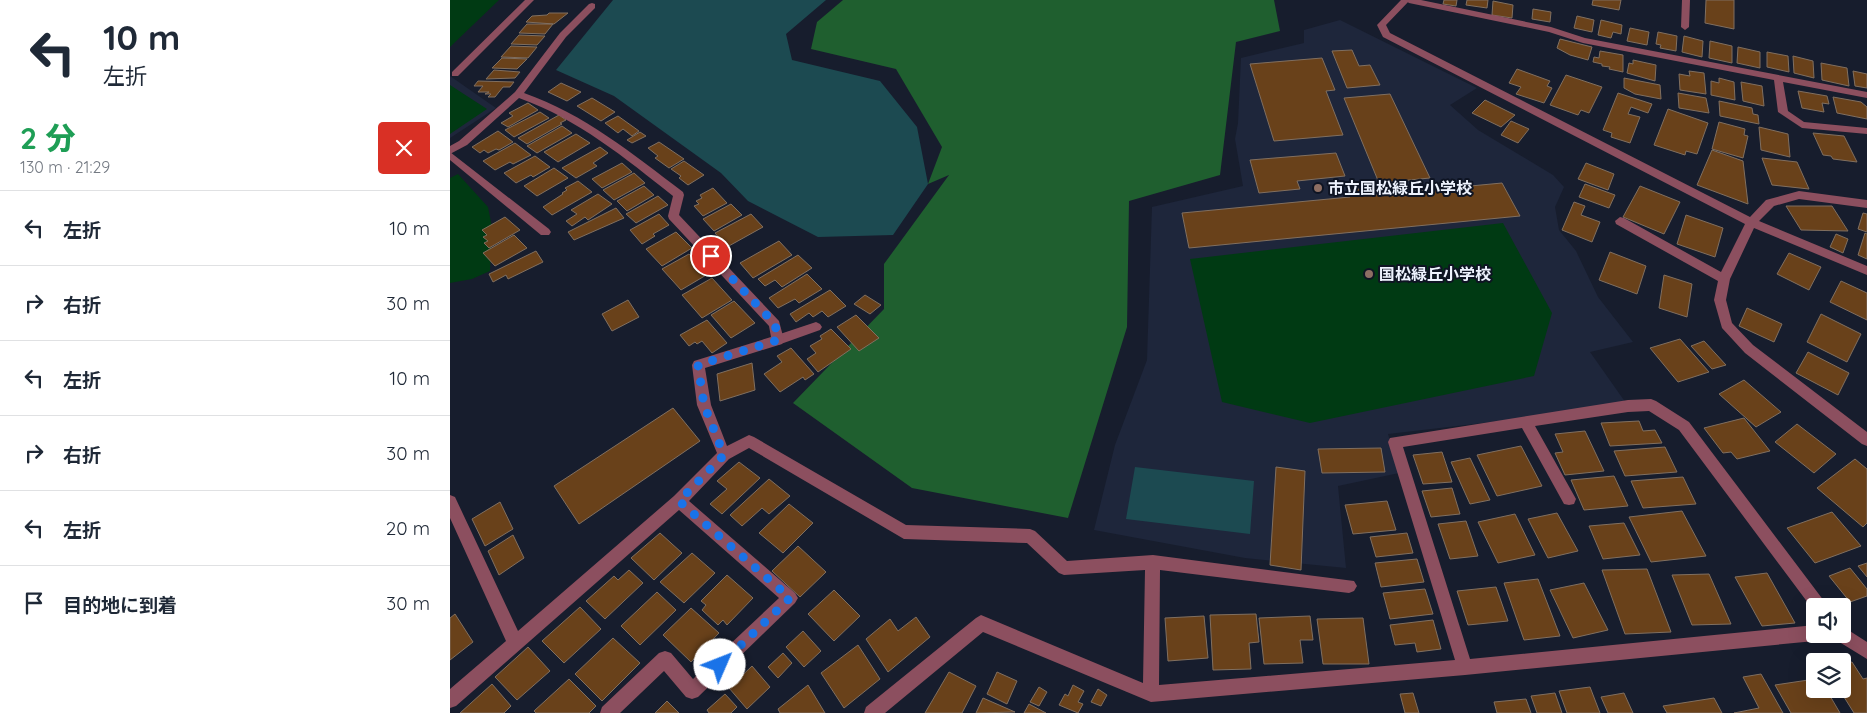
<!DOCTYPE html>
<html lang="ja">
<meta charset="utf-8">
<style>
body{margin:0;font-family:Quicksand,"Noto Sans JP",sans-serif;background:#f2f2f3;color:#1f2937;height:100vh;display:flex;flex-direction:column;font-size:19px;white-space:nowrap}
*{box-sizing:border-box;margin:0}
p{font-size:16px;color:#747a83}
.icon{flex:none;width:28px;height:28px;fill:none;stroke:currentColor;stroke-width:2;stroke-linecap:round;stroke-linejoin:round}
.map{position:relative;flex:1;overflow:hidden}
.side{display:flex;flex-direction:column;background:#fff;width:450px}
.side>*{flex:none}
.banner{background:#fff;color:#1f2937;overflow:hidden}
.fabs{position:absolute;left:1356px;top:598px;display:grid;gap:10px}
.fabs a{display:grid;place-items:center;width:45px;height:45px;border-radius:5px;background:#fff;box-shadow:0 5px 20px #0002;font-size:25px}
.pin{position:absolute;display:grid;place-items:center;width:42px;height:42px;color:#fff;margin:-21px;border:2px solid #fff;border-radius:50%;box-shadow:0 1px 5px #0007}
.me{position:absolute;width:55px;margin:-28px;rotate:46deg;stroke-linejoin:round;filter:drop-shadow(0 0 4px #0008)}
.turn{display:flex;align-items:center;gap:18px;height:105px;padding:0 20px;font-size:22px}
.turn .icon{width:65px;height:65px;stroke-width:2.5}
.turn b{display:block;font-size:35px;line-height:42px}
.round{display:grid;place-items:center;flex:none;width:52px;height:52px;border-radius:5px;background:#f2f2f3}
.head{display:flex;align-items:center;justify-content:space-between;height:85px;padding:0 20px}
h1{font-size:30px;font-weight:800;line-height:38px;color:#1e9e55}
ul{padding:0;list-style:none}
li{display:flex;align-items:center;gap:15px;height:75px;padding:0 20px;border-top:1px solid #e0e1e3}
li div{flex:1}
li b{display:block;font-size:19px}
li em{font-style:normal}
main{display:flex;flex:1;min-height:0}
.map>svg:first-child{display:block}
.built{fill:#1e263b}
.green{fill:#003a13}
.forest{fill:#1f5f2f}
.water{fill:#1c4a51}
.building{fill:#69411a;stroke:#806f60}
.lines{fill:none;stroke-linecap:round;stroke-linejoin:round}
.lane{fill:#8c4f5f;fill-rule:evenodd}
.street{fill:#8c4f5f;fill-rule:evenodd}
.route{stroke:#1a73e8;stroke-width:9;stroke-dasharray:0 16.2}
.education-dot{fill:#8d6e63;stroke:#0e1423;stroke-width:2}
.labels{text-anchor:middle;stroke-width:4;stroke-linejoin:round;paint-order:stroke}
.poi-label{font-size:16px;font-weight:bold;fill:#eef3fe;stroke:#0e1423;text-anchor:start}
</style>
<main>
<section class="side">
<div class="banner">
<div class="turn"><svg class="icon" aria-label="left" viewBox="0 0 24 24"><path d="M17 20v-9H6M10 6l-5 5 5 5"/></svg><div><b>10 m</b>左折</div></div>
</div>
<div class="head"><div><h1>2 分</h1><p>130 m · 21:29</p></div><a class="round" style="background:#d93025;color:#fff"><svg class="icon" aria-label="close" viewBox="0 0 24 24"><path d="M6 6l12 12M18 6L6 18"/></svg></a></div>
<ul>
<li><svg class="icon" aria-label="left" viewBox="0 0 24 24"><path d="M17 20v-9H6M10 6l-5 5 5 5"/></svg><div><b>左折</b></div><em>10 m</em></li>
<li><svg class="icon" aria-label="right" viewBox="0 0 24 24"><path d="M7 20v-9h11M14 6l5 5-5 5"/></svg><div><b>右折</b></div><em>30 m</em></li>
<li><svg class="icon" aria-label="left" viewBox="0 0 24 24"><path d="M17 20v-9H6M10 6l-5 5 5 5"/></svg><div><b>左折</b></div><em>10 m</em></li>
<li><svg class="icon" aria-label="right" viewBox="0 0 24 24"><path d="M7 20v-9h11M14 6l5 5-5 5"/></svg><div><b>右折</b></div><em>30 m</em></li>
<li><svg class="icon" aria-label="left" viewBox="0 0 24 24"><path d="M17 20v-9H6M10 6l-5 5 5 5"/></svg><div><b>左折</b></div><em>20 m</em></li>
<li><svg class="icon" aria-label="arrive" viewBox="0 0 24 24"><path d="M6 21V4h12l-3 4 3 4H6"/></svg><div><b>目的地に到着</b></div><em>30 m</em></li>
</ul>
</section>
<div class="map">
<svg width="1417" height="713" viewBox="0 0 1417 713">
<rect width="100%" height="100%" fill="#171d2d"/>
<!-- built -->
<path class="built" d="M890,20L1027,88L1000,105L1028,130L1103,175L1114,187L1105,207L1109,230L1126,251L1148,297L1183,342L1140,352L1178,406L938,434L949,473L888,486L896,568L795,558L644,530L665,445L697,360L702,207L793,186L785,139L788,123L791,58L854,43V30Z
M0,76L46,108L0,138Z"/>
<!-- green -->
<path class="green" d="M0,0H49L0,47Z
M0,85L37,109L0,134Z
M8,174L38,207L42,227L40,271L22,279L0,283V178Z
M1053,223L1102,313L1084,376L860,423L772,402L740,259Z"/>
<!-- forest -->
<path class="forest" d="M393,0H824L830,31L786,42L770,175L679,201L677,327L618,518L462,488L343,403L434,309V264L499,175L478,184L492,147L446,69L361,49L367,22Z"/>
<!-- water -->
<path class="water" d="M163,0H376L336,34L342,60L430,81L467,127L478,184L443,235L368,237L298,201L271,173L164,96L106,70Z
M685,467L804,481L800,534L676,519Z"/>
<!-- building -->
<path class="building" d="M994,0H1007L1006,6L993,4Z
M1017,0H1038L1037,8L1016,5Z
M1143,0H1171L1169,10L1142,5Z
M1256,0H1284V29L1255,23Z
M1043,1L1063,5L1062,18L1042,15Z
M1083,9L1101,12L1100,22L1082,19Z
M99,13H118L104,24L76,22L82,16L97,15Z
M1127,16L1144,20L1142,32L1124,28Z
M1151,20L1172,25L1171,34L1163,32L1161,38L1148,35Z
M77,24H103L95,34L69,33Z
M1180,28L1199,32L1197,45L1177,41Z
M1208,32L1227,36L1226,51L1210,48L1211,45L1206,44Z
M69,35L95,36L87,45L61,44Z
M1234,36L1253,41L1252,57L1232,52Z
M1110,39L1142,47L1138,60L1120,55L1107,48Z
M1260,41L1282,46V63L1259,58Z
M61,46L87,47L78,58L51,57Z
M1288,47L1310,52V68L1287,63Z
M902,50L909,66L920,65L930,85L897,88L882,51Z
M1150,51L1173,55V72L1159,69L1160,67L1152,66V64L1143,62L1144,57L1149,58Z
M1317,52L1338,56L1339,72L1317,67Z
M1343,56L1363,61L1364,78L1344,73Z
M52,58L77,59L67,69L42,68Z
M872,58L885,90L876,91L893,135L824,141L800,64Z
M1183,60L1206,65L1205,81L1177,73L1179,63L1183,64Z
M1371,63L1397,68L1399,86L1372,80Z
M1067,69L1100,81L1097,86L1102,88L1094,103L1066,94L1071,87L1059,83Z
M44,70L70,72L65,78L36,79Z
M1239,71L1254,73L1256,94L1230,90L1229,74L1240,76Z
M1403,71L1417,74V88L1405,86Z
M1116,75L1152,87L1139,113L1131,110L1128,115L1100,105Z
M1174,78L1210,85L1211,99L1185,94L1174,88Z
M1269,78L1284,82L1285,100L1261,95V81L1269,83Z
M28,81L64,82L60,87H53L45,97H38L41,94H35L39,92H28L33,86H24Z
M1291,82L1312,86L1314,106L1293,101Z
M111,83L131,92L117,101L98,92Z
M1348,91L1377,96L1379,104L1372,103L1374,112L1352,108Z
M1168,93L1202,104L1198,113L1181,107L1178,114L1190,117L1180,143L1161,137L1162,133L1153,130Z
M1228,93L1256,98L1259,113L1229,108Z
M940,94L980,178L929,183L894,98Z
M1383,97L1411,102L1417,107V119L1387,113Z
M142,98L165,112L151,121L127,106Z
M1035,100L1065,115L1051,127L1022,113Z
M1269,101L1302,108L1303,114L1308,115L1309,124L1270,116Z
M78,103L88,110L58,127L51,123L63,116L59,113Z
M1218,109L1258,123L1247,154L1236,151L1235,155L1204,145Z
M90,112L99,118L64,137L55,130Z
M109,115L116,120L110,123L112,124L77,144L68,138Z
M168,116L189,131L182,136L173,129L168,133L155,123Z
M1061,121L1079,129L1068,143L1051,135Z
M1269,122L1295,129L1294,135L1298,136L1293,158L1262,149Z
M112,126L122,133L87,153L77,146Z
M1309,127L1338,134L1340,157L1311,150Z
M48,131L63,142L49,150L46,149L38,153L34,150L30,153L22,147Z
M190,132L196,136L182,143L177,140Z
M1363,133L1394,136L1407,162L1383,159L1381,156L1373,155Z
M126,134L140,143L108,162L94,152Z
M209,142L234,159L219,168L205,158L208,156L198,148Z
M65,143L81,155L63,164L60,162L45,170L33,161Z
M150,147L158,153L143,163L147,166L126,178L112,168Z
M1262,150L1293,161L1298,204L1247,185Z
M886,153L895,176L847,181L850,189L809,193L800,160Z
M85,156L100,167L83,177L81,175L66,183L54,173Z
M1312,158L1347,162L1359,189L1322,185Z
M234,161L254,175L238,185L229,178L231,176L221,169Z
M172,163L182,172L152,188L142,179Z
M1136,163L1164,174L1158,190L1128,179Z
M104,168L118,178L87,196L74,186Z
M184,173L195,183L164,200L153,190Z
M128,181L142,192L102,215L93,207L113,194L112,193L117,190L115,188Z
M1052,183L1070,216L739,248L732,213L900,197L897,190L922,188L925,195Z
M1135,184L1165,195L1159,208L1129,197Z
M194,186L204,195L177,211L167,201Z
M1190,186L1230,202L1214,234L1173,217Z
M263,188L277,203L253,216L244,206L249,204L246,201L252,198L250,195Z
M148,194L162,204L138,220L135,217L122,226L116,221L127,214L121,210Z
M208,196L218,205L186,223L176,214Z
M1124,202L1135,206L1131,215L1150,222L1142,242L1112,230Z
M281,204L292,215L264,231L253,219Z
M1336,206H1382L1398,231L1351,230Z
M166,208L174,218L124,240L118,232Z
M1413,213L1417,214V232L1408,229Z
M209,214L219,225L203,234L205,236L192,244L180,230Z
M301,214L313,227L277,247L265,233Z
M1236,215L1273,228L1265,257L1227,244Z
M55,217L70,230L39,248L34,243L38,241L33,237L37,235L32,230Z
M226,232L242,248L212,266L196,249Z
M1415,233L1417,234V259L1408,255Z
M1386,234L1398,239L1393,253L1380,247Z
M64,235L77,248L45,266L33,253Z
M329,241L342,255L303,278L290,263Z
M86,251L93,262L58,279L56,275L43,282L39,274Z
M1160,252L1196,266L1187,294L1149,280Z
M1339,253L1371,267L1359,290L1327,274Z
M239,254L258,274L231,290L212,269Z
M348,255L362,268L332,287L325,280L315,286L308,279Z
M357,274L372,289L349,303L345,299L328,308L319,298Z
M1214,275L1242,284L1237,317L1209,308Z
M262,278L282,300L252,318L232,295Z
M1391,281L1417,293V320L1380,302Z
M380,290L396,306L378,317L372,311L363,317L359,313L346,322L340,314Z
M415,295L431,305L420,314L404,304Z
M178,300L189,317L162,331L152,314Z
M284,301L305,323L281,338L261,315Z
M1297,308L1332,324L1324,342L1289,326Z
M1371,314L1411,334L1397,362L1357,342Z
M406,315L429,338L409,351L387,327Z
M257,320L277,343L262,353L252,341L247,344L245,342L239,346L230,335Z
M381,329L401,349L368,372L357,359L366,353L360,346L372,339L370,336Z
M1230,339L1259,372L1228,382L1200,348Z
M1254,341L1276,365L1262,369L1241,346Z
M341,348L364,374L355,380L353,377L330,392L314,374L332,362L327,356Z
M1358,352L1399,373L1388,395L1346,373Z
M302,363L305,390L270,401L267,374Z
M1294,380L1331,412L1306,427L1269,394Z
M223,408L250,441L129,524L104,486Z
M1294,418L1320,451L1287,459L1281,452L1273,453L1254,428Z
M1189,421L1193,431L1205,430L1212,443L1160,446L1151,423Z
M1347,424L1386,454L1364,473L1325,442Z
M1135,431L1154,471L1115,475L1105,453L1113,452L1105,434Z
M1071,446L1092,486L1047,496L1027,455Z
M1215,447L1227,472L1175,476L1164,451Z
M931,448L935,472L872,473L868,449Z
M992,452L1002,482L973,484L963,455Z
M1020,458L1040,500L1020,504L1001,462Z
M1405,459L1417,469V523L1413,527L1367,488Z
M289,462L310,478L272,514L260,504L277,489L267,481Z
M826,467L855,471L851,570L820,565Z
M1164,476L1178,506L1134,510L1121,480Z
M1233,477L1246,504L1193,508L1181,481Z
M319,479L340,496L319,514L312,508L292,526L280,515Z
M1002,488L1010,514L981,517L972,491Z
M937,501L946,530L903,534L895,505Z
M50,502L63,529L35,546L22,519Z
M339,504L363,523L333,553L309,533Z
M1232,511L1256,556L1201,562L1179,517Z
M1382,512L1411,546L1365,563L1337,528Z
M1107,513L1128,551L1098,558L1078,519Z
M1065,514L1085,555L1048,563L1028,522Z
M1016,521L1028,556L1000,559L988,524Z
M1174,523L1190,555L1153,559L1139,526Z
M210,533L232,553L204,580L181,558Z
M957,533L963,553L926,557L920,537Z
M63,535L74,558L49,575L38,551Z
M348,546L376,572L350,597L322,571Z
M242,553L265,573L234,603L210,582Z
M967,559L974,582L931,587L925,563Z
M1417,563V577L1408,566Z
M1400,568L1417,589V596L1400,602L1379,576Z
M1197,569L1221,632L1175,634L1152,570Z
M179,570L193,583L155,619L136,601L164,576L168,580Z
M1317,573L1345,623L1312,626L1285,577Z
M1259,574L1281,624L1242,625L1222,575Z
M277,575L303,598L277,625L273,620L268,625L252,610L256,605L251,601Z
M1088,579L1110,636L1074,640L1054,583Z
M1134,583L1158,630L1123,638L1100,590Z
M1046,587L1058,621L1018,625L1007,591Z
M975,589L983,614L940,619L933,593Z
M384,590L410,616L384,641L358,614Z
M207,592L226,610L190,645L171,626Z
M130,607L151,629L114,663L92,641Z
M241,608L269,633L241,662L213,635Z
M5,614L23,642L0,660V618Z
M806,614L809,642L799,643L801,669L763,670L760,615Z
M754,616L758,658L718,661L715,618Z
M860,616L863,640H850L853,663L814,664L809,618Z
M466,617L480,637L438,672L416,639L440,619L448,631Z
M913,618L919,664H873L867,619Z
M983,620L991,649L967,652L965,643L945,645L940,625Z
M353,631L371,651L354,667L336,647Z
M163,638L190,663L152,701L125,674Z
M408,645L430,679L394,708L371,673Z
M78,647L100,671L67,700L45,677Z
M333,653L342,663L328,678L318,667Z
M1402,662L1413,679L1417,678V713H1404L1389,689H1392V664Z
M302,666L320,687L297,709L279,688Z
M499,672L526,686L512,713H475Z
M547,672L567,681L557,704L537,694Z
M1311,674L1333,713H1284L1309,708L1293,677Z
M119,679L146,706L139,713H86L84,711Z
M1365,679V689H1376L1390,713H1341L1325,685Z
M42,684L61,706L54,713H10Z
M358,685L375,713H330L328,709Z
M623,685L634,691L628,702L633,704L628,713L609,705L615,694L618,696Z
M589,687L597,692L589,706L580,702Z
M1140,687L1150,713H1117L1109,691Z
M648,689L657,695L651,706L641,702Z
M963,693L969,713H955L950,694Z
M1105,693L1112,713H1087L1081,696Z
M1174,693L1183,713H1158L1151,697Z
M275,694L287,707L281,713H259L257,710Z
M533,698L565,712L526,713Z
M1264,698L1272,713H1217L1213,706Z
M1076,699L1081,713H1047L1044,702Z
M217,701L229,713H205Z
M579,704L596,713H574Z"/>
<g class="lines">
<!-- lane -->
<path class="lane" d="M955,0H971L1101,27L1135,38L1417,92V98L1333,82L1338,111L1354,122L1417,128V134L1352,128L1328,112L1324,80L1133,43L1099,32L959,3Z
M0,152L99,229L101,232L99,235H91L0,160Z
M366,322L370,324L372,327L370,330L328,345L324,344L322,340L324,336Z"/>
<!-- street -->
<path class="street" d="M75,0H84L8,76H2V72Z
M951,0H960L936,25L940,33L1300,217L1316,200L1349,191L1417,200V208L1349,199L1324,206L1309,221L1417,266V275L1304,228L1280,279L1276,300L1282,323L1303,345L1417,432V446L1412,444L1295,353L1272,328L1264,300L1268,281L1166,224L1165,221L1170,217L1174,218L1271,272L1295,224L933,37L927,25Z
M1232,0H1240L1239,27L1235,30L1231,27Z
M142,3L145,4V8L116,37L74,93C134,114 183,154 233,192L234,195L229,215L329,321L334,340L332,344L255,368L261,405L277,446L299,435L304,437L456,525L580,529L585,531L617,561L703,555L904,581L907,586L904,591L899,593L710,570L709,685L1005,660L938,442L940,438L1178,400L1201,399L1206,401L1239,422L1374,601L1377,606H1365V612L1364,611L1229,430L1199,411L1178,412L1085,426L1126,499L1124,504L1119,505L1114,504L1072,428L953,447L1020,659L1365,625V634H1372L1371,639L1365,641L1015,675L701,702L533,632L435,713H414L416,707L526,618L531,615L693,683L695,570L614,575L609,573L577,543L454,539L299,448L279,459L239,501L345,593L348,598L345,603L248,697L242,699L236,697L214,671L170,713H150L152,707L209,653L215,651L221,653L243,679L329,598L229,510L6,706L0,708V689L56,641L0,518V495L5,497L68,631L224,496L267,453L247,405L242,365L244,361L321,337L319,326L219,219L218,216L223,196C175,158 128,119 69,98L17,145L0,154V146L9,141L65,92L110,33L139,4Z
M1392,626L1417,642V659L1386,640L1384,634H1392Z"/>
</g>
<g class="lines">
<!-- route -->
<path class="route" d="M261,256L325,324L328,340L248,365L254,405L274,455L229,501L340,598L270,665"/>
</g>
<!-- markers -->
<g class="education-dot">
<circle cx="868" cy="188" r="5"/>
<circle cx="919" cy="274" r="5"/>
</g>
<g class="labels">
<!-- poi labels -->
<g class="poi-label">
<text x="878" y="194">市立国松緑丘小学校</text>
<text x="929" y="280">国松緑丘小学校</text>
</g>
</g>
</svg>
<div class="fabs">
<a><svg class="icon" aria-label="sound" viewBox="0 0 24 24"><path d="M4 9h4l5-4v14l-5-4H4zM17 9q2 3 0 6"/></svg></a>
<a><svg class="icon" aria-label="layers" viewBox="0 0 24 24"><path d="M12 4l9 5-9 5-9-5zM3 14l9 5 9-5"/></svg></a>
</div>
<div class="pin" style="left:261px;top:256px;background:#d93025"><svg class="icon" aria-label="arrive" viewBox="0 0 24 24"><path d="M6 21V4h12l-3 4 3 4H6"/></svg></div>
<svg class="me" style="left:270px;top:665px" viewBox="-20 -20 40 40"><circle r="19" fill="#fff"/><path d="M0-13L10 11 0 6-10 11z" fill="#1a73e8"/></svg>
</div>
</main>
